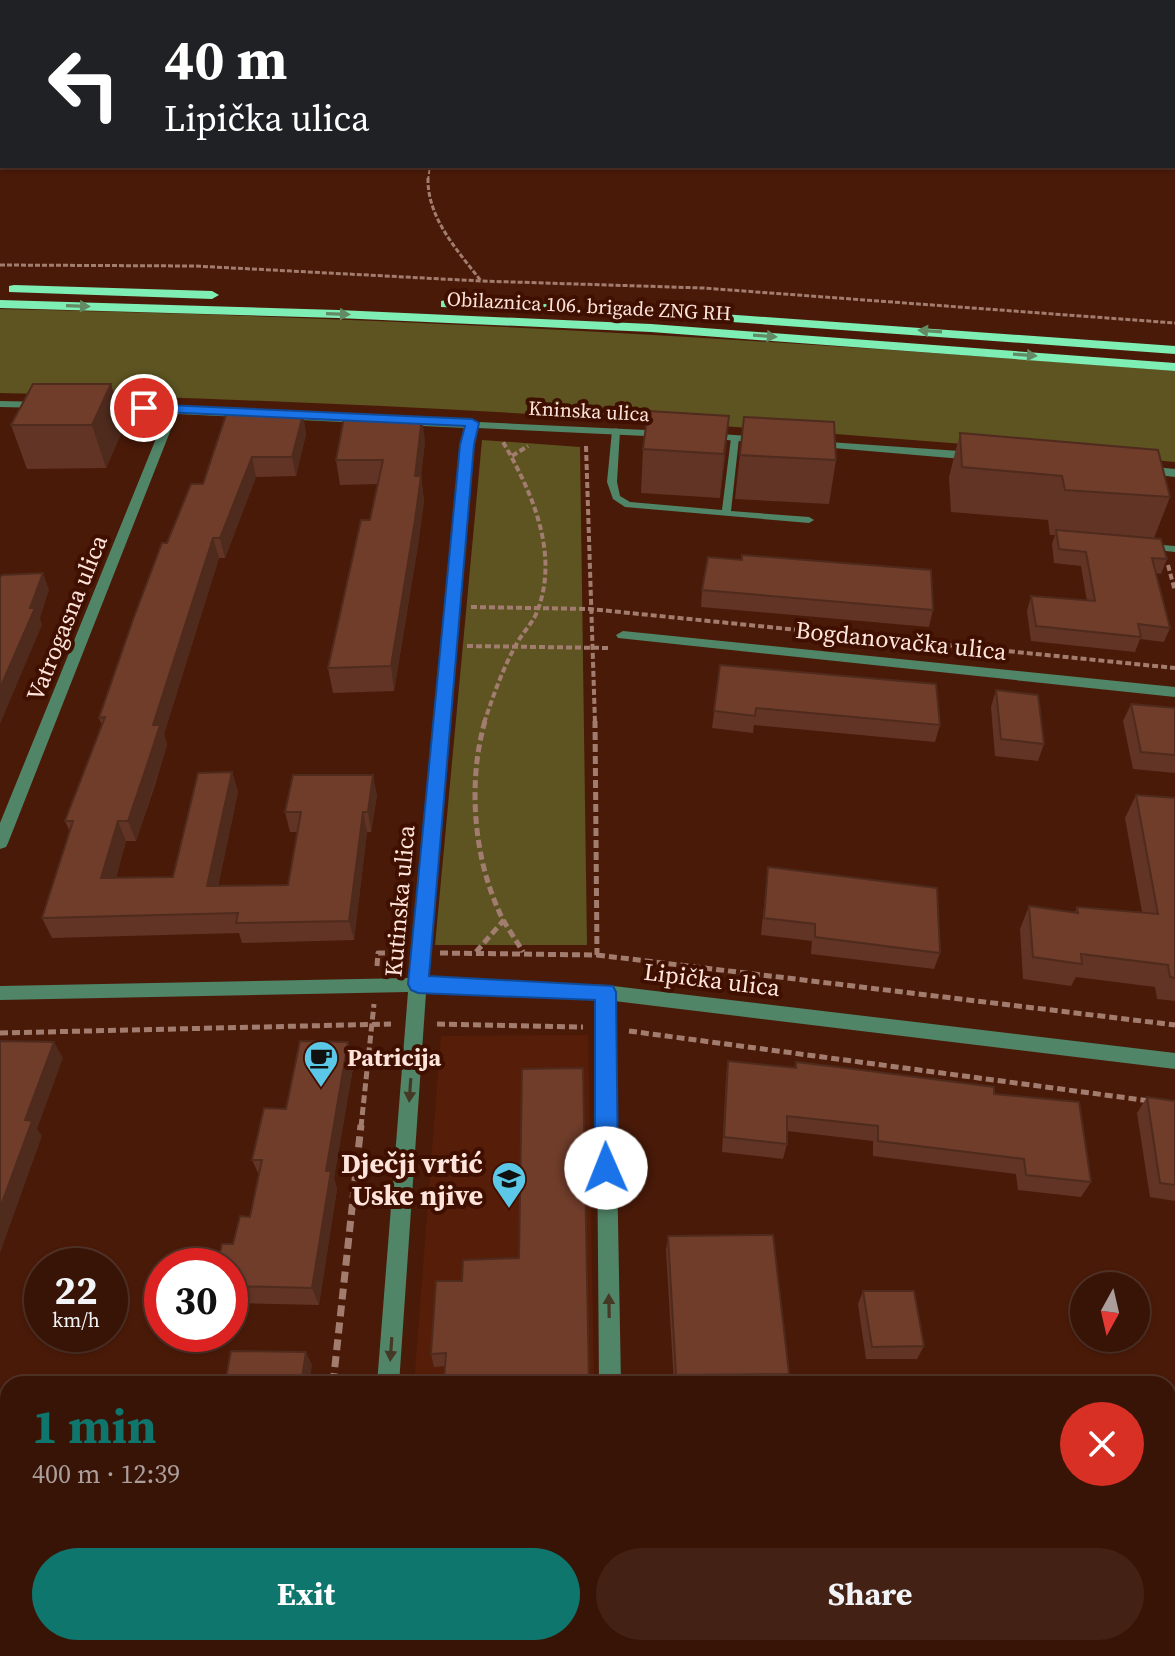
<!DOCTYPE html>
<meta charset="utf-8">
<style>
body{margin:0;font-family:"Source Serif 4",serif;background:#432114;color:#f1f3f6;height:100vh;display:flex;flex-direction:column;font-size:30px;white-space:nowrap}
*{box-sizing:border-box;margin:0}
p{font-size:26px;color:#ab9e9b}
.icon{flex:none;width:44px;height:44px;fill:none;stroke:currentColor;stroke-width:2;stroke-linecap:round;stroke-linejoin:round}
.map{position:relative;flex:1;overflow:hidden}
.side{position:absolute;left:0px;top:1376px;width:1176px;height:280px;display:flex;flex-direction:column;background:#381406;border-radius:24px 24px 0 0;box-shadow:0 2px 6px #0004,0 0 0 2px #523328}
.side>*{flex:none}
.top-card{position:absolute;left:0px;top:0px;width:1176px;height:168px;box-shadow:0 2px 6px #0004,0 0 0 2px #523328;background:#202124;color:#fff;overflow:hidden}
.needle{width:52px;rotate:188deg}
.controls{position:absolute;left:1070px;top:1272px;display:grid;gap:16px}
.controls a{display:grid;place-items:center;width:80px;height:80px;border-radius:50%;background:#381406;box-shadow:0 2px 6px #0004,0 0 0 2px #523328;font-size:40px}
.speed{position:absolute;left:24px;top:1248px;display:flex;gap:16px;font-size:40px;font-weight:700;text-align:center}
.speed>*{display:grid;place-content:center;width:104px;height:104px;border-radius:50%;background:#381406;box-shadow:0 2px 6px #0004,0 0 0 2px #523328;line-height:1}
.speed small{font-size:20px;font-weight:400}
.speed .limit{border:12px solid #d22;background:#fff;color:#111}
.pin{position:absolute;display:grid;place-items:center;width:68px;height:68px;color:#fff;margin:-34px;border:4px solid #fff;border-radius:50%;box-shadow:0 2px 8px #0007}
.me{position:absolute;width:88px;margin:-44px;rotate:359deg;stroke-linejoin:round;filter:drop-shadow(0 0 6px #0008)}
.turn{display:flex;align-items:center;gap:28px;height:168px;padding:0 32px;font-size:36px}
.turn .icon{width:104px;height:104px;stroke-width:2.5}
.turn b{display:block;font-size:56px;line-height:68px}
.round{display:grid;place-items:center;flex:none;width:84px;height:84px;border-radius:42px;background:#432114}
.overview{display:flex;align-items:center;justify-content:space-between;height:136px;padding:0 32px}
h1{font-size:48px;font-weight:700;line-height:60px;color:#0f766e}
.button{display:flex;gap:16px;margin-top:auto;padding:16px 32px}
.button a{flex:1;height:92px;border-radius:48px;background:#0f766e;color:#fff;font-size:32px;font-weight:700;line-height:92px;text-align:center}
.button a+a{background:#432114;color:#f1f3f6}
.map>svg:first-child{display:block}
.built{fill:#561e09}
.green{fill:#5d5422}
.lines{fill:none;stroke-linecap:round;stroke-linejoin:round}
.path-far4{stroke:#a27d6f;stroke-width:2;stroke-dasharray:4 2;stroke-linecap:butt}
.path-far3{stroke:#a27d6f;stroke-width:3;stroke-dasharray:5 2;stroke-linecap:butt}
.path-far2{stroke:#a27d6f;stroke-width:4;stroke-dasharray:6 3;stroke-linecap:butt}
.path-far1{stroke:#a27d6f;stroke-width:5;stroke-dasharray:8 4;stroke-linecap:butt}
.path{stroke:#a27d6f;stroke-width:7;stroke-dasharray:11 6;stroke-linecap:butt}
.service{fill:#508568;fill-rule:evenodd}
.minor{fill:#508568;fill-rule:evenodd}
.trunk{fill:#7eeeb5;fill-rule:evenodd}
.wall{fill:#613425}
.shaded-wall{fill:#4f2b1e}
.building{fill:#713d2b;stroke:#4f2b1e;stroke-width:2}
.oneway{fill:#628a64}
.oneway2{fill:#453824}
.route{fill:#1a73e8;stroke:#114b97;stroke-width:2}
.labels{text-anchor:middle;stroke-width:8;stroke-linejoin:round;paint-order:stroke}
.far-street-label{font-size:20px;fill:#fee4db;stroke:#3f0f00}
.street-label{font-size:24px;fill:#fee4db;stroke:#3f0f00}
.poi-label{font-size:24px;font-weight:bold;fill:#fee4db;stroke:#3f0f00;text-anchor:start}
.near-poi-label{font-size:28px;font-weight:bold;fill:#fee4db;stroke:#3f0f00;text-anchor:end}
</style>
<div class="map">
<svg width="1175" height="1656" viewBox="0 0 1175 1656">
<rect width="100%" height="100%" fill="#4a1a08"/>
<!-- built -->
<path class="built" d="M588,1035L594,1384H414L441,1036Z"/>
<!-- green -->
<path class="green" d="M0,309C392,317 784,340 1175,371V462C784,427 392,401 0,393Z
M482,440L580,447L587,945H435Z"/>
<g class="lines">
<!-- path-far4 -->
<path class="path-far4" d="M428,180L430,166"/>
<!-- path-far3 -->
<path class="path-far3" d="M428,178C427,218 458,251 481,281
M0,265L195,266L481,281L703,288L1175,323"/>
<!-- path-far2 -->
<path class="path-far2" d="M586,446L595,723
M512,456L528,446
M1168,565L1175,591
M471,607L590,609L1175,668
M467,646L609,648
M484,723C493,696 503,668 517,643C523,632 532,624 537,612C560,554 532,492 503,442"/>
<!-- path-far1 -->
<path class="path-far1" d="M485,721C468,780 473,853 498,909C504,924 515,938 523,952
M476,952L504,920
M440,953L597,955L595,721
M597,955L1175,1025
M377,966L378,953H398
M437,1024L583,1027
M629,1031L1150,1101
M0,1033L391,1024
M361,1127L374,1004"/>
<!-- path -->
<path class="path" d="M333,1384L361,1125
M567,1656L568,1648"/>
<!-- service -->
<path class="service" d="M616,428L620,431L617,482L620,496L630,502L722,510L731,438L735,435L739,438L731,511L809,517L814,520L809,523L625,507L613,499L607,482L612,431Z
M1150,544L1175,546V552L1147,549V545Z"/>
<!-- minor -->
<path class="minor" d="M1174,146H1175V150H1174Z
M0,401L44,402L50,405L44,408L0,407Z
M99,404L667,431L673,434L667,437L477,428L473,445L427,978L605,985L1175,1053V1069L614,1001L621,1384H599L596,999L426,993L399,1384H377L408,992L0,1000V986L410,978L461,445L465,428L177,414L8,843L6,847L0,849V823L166,414L95,409V405Z
M706,433L763,437L769,440L763,443L702,438V434Z
M814,441L974,452L980,456L974,460L810,446V442Z
M1145,466L1175,469V477L1141,473L1139,470Z
M623,631L1175,687V697L618,638L616,635Z"/>
<!-- trunk -->
<path class="trunk" d="M14,285L212,291L219,295L212,299L9,292V286Z
M0,300L338,310L651,324L1175,363V371L651,332L338,318L0,308Z
M446,300L567,305L574,309L567,313L441,307V301Z
M709,313L1175,346V354L704,320L702,317Z"/>
</g>
<!-- wall -->
<path class="wall" d="M111,384L124,427L106,468L27,469L11,425Z
M303,415L306,434L296,476L256,477L225,558H219L164,734L167,745L154,788L136,841H126L116,878L173,877L232,772L238,792L218,886L288,885L298,832H290L285,812L377,795L371,832H367L354,940L242,943L239,933L52,938L42,918L70,832L65,821L102,725L99,718L167,543L203,484Z
M729,416L720,498L641,493L643,449Z
M744,417L836,460L829,504L735,499Z
M960,433L1170,497L1154,538L1167,559L1161,574L1156,573L1170,628L1164,642L1140,639L1135,652L1031,641L1027,611L1031,596L1087,601L1081,566L1054,563L1052,544L1055,535H1050L1048,520L951,512L949,477Z
M425,441L421,476L424,501L418,545L394,691L333,693L328,668L370,520L377,484L340,485L336,460Z
M702,590L933,610L929,627L701,607Z
M720,665L940,725L935,742L754,725L753,733L712,728Z
M996,690L1044,744L1038,761L995,756L991,707Z
M1131,704L1175,708V773L1133,769L1123,721Z
M1136,795L1175,798V1001L1157,999L1155,987L1076,977L1071,986L1023,979L1020,929L1029,906L1075,912L1077,907L1142,912L1125,818Z
M768,867L940,953L934,969L811,954L812,941L761,935Z
M728,1061L794,1068L796,1062L994,1094L1091,1182L1081,1197L1018,1190L1016,1174L873,1156V1141L787,1131V1144L783,1159L722,1152L726,1077Z
M354,1062L334,1178L337,1189L319,1305L230,1303V1266L233,1244L250,1217L259,1175L252,1160L286,1109Z
M1147,1097L1175,1101V1201L1150,1197L1137,1113Z
M668,1236L789,1374L786,1384H674L666,1250Z
M436,1281L589,1384H445V1366L434,1367L431,1354Z
M863,1291L924,1346L917,1359H866L858,1304Z"/>
<!-- shaded-wall -->
<path class="shaded-wall" d="M111,384L124,427L106,468L92,425Z
M303,415L306,434L296,476L292,457Z
M729,416L725,460L720,498L724,454Z
M422,417L425,441L418,501L415,476Z
M252,457L256,477L225,558L220,538Z
M421,476L424,501L418,545L394,691L391,666Z
M213,538L219,558L164,734L167,745L136,841L128,821L153,725Z
M43,573L49,590L40,618L42,625L0,724V688Z
M232,772L238,792L214,906L207,886Z
M373,775L377,795L371,832L368,812Z
M363,812L367,832L354,940L349,921Z
M118,821L126,841L110,898L101,878Z
M54,1042L63,1058L37,1129L42,1136L0,1253V1208L25,1120Z
M348,1042L354,1062L334,1178L337,1189L319,1305L312,1288L326,1171Z
M306,1352L312,1365L309,1384H301Z
M33,1648L48,1649L46,1656H30Z
M202,1648H210L212,1650L211,1656H200Z
M371,1648H374L377,1652L376,1656H370Z"/>
<!-- building -->
<path class="building" d="M33,384H111L92,425H11Z
M648,411L729,416L724,454L643,449Z
M226,415H303L292,457H252L220,538H213L153,725H160L146,768L128,821H118L101,878L173,877L198,773L232,772L207,886L288,885L301,812H285L293,775H373L368,812H363L349,921L236,923L238,913L42,918L73,821H65L105,717L99,718L134,617L162,543H167L191,484H203Z
M422,417L415,476H421L415,520L391,666L328,668L361,520H370L383,460H336L344,418Z
M744,417L834,422L836,460L740,455Z
M960,433L1158,450L1170,497L1065,490L1062,476L962,467Z
M1056,530L1161,539L1167,559L1152,558L1170,628L1138,624L1141,637L1036,626L1031,596L1095,601L1086,552L1059,549Z
M742,555L931,570L933,610L702,590L708,557L742,560Z
M43,573L30,608H35L0,688V577L2,575Z
M720,665L936,684L940,725L756,708L755,716L714,711Z
M996,690L1038,695L1044,744L1001,739Z
M1131,704L1175,708V755L1141,752Z
M1136,795L1175,798V978L1170,977L1168,965L1081,954L1082,964L1033,957L1029,906L1078,913L1077,907L1158,914Z
M768,867L937,888L940,953L815,937V924L764,918Z
M0,1041L54,1042L25,1120L32,1121L0,1208Z
M300,1041L348,1042L326,1171H331L312,1288L230,1286V1266H217L222,1244H233L240,1216L250,1217L262,1160H252L264,1108L286,1109Z
M728,1061L796,1068V1062L846,1068L994,1087V1094L1079,1102L1091,1182L1026,1175L1024,1159L878,1141V1126L787,1116V1144L724,1137Z
M583,1068L589,1384H496V1380L444,1381L446,1353L431,1354L436,1281H462L463,1260L519,1258L522,1069Z
M1147,1097L1175,1101V1185L1160,1183Z
M773,1235L789,1374L676,1375L668,1236Z
M863,1291H914L924,1346L872,1347Z
M231,1351L306,1352L301,1384H225Z
M0,1640H8V1648H33L30,1656H0Z
M92,1648H202L200,1656H90Z
M278,1648H371L370,1656H277Z
M418,1648H440L504,1656H417Z"/>
<!-- one-way arrows -->
<defs><path id="oneway-solid" d="M-6-.8H1V-3.2L6.5 0L1 3.2V.8H-6Z" transform="scale(2)"/></defs>
<g class="oneway">
<use href="#oneway-solid" transform="translate(78 306) rotate(2)"/>
<use href="#oneway-solid" transform="translate(338 314) rotate(2)"/>
<use href="#oneway-solid" transform="translate(930 331) rotate(-176)"/>
<use href="#oneway-solid" transform="translate(765 336) rotate(4)"/>
<use href="#oneway-solid" transform="translate(1025 355) rotate(4)"/>
</g>
<g class="oneway2">
<use href="#oneway-solid" transform="translate(410 1090) rotate(94)"/>
<use href="#oneway-solid" transform="translate(609 1306) rotate(-91)"/>
<use href="#oneway-solid" transform="translate(391 1349) rotate(94)"/>
</g>
<!-- route -->
<path class="route" d="M144,404L472,419L479,423L474,445L429,976L613,986L616,992L618,1168L614,1176L606,1179L598,1176L595,1168V1000L418,993L411,990L408,984L460,445L465,426L140,411L138,408Z"/>
<!-- icons -->
<defs>
<symbol id="cafe-pin" viewBox="-11 -11 22 30"><path d="M0 17L-7.5 6A9.5 9.5 0 1 1 7.5 6Z" fill="#5bc8e7" stroke="#3f0f00"/><path d="M-5.5-4.5H6V0H3Q3 3.5 0 3.5H-2.5Q-5.5 3.5-5.5 0ZM3-3.2v2h1.7v-2ZM-6 4.5H4V6H-6Z" fill="#111"/></symbol>
<symbol id="school-pin" viewBox="-11 -11 22 30"><path d="M0 17L-7.5 6A9.5 9.5 0 1 1 7.5 6Z" fill="#5bc8e7" stroke="#3f0f00"/><path d="M0-5L7-2L0 1L-7-2ZM-4 1L0 2.5L4 1V4Q0 6-4 4Z" fill="#111"/></symbol>
</defs>
<g fill-rule="evenodd">
<use href="#cafe-pin" x="301" y="1038" width="40" height="54"/>
<use href="#school-pin" x="489" y="1159" width="40" height="54"/>
</g>
<g class="labels">
<!-- far-street labels -->
<g class="far-street-label">
<text transform="translate(589 306) rotate(3)" y="7">Obilaznica 106. brigade ZNG RH</text>
<text transform="translate(589 411) rotate(3)" y="7">Kninska ulica</text>
</g>
<!-- street labels -->
<g class="street-label">
<text transform="translate(67 618) rotate(-68)" y="8">Vatrogasna ulica</text>
<text transform="translate(901 641) rotate(6)" y="8">Bogdanovačka ulica</text>
<text transform="translate(400 901) rotate(-85)" y="8">Kutinska ulica</text>
<text transform="translate(712 980) rotate(7)" y="8">Lipička ulica</text>
</g>
<!-- poi labels -->
<g class="poi-label">
<text x="347" y="1066">Patricija</text>
</g>
<!-- near-poi labels -->
<g class="near-poi-label">
<text x="483" y="1173">Dječji vrtić<tspan x="483" dy="32">Uske njive</tspan></text>
</g>
</g>
</svg>
<div class="controls">
<a><svg class="needle" viewBox="-14 -14 28 28"><path d="M0-13l5 13h-10z" fill="#e53935"/><path d="M0 13l5-13h-10z" fill="#ab9e9b"/></svg></a>
</div>
<div class="speed"><div>22<small>km/h</small></div><div class="limit">30</div></div>
<div class="pin" style="left:144px;top:408px;background:#d93025"><svg class="icon" aria-label="arrive" viewBox="0 0 24 24"><path d="M6 21V4h12l-3 4 3 4H6"/></svg></div>
<svg class="me" style="left:606px;top:1168px" viewBox="-20 -20 40 40"><circle r="19" fill="#fff"/><path d="M0-13L10 11 0 6-10 11z" fill="#1a73e8"/></svg>
<div class="top-card">
<div class="turn"><svg class="icon" aria-label="left" viewBox="0 0 24 24"><path d="M17 20v-9H6M10 6l-5 5 5 5"/></svg><div><b>40 m</b>Lipička ulica</div></div>
</div>
<section class="side">
<div class="overview"><div><h1>1 min</h1><p>400 m · 12:39</p></div><a class="round" style="background:#d93025;color:#fff"><svg class="icon" aria-label="close" viewBox="0 0 24 24"><path d="M6 6l12 12M18 6L6 18"/></svg></a></div>
<div class="button"><a>Exit</a><a>Share</a></div>
</section>
</div>
